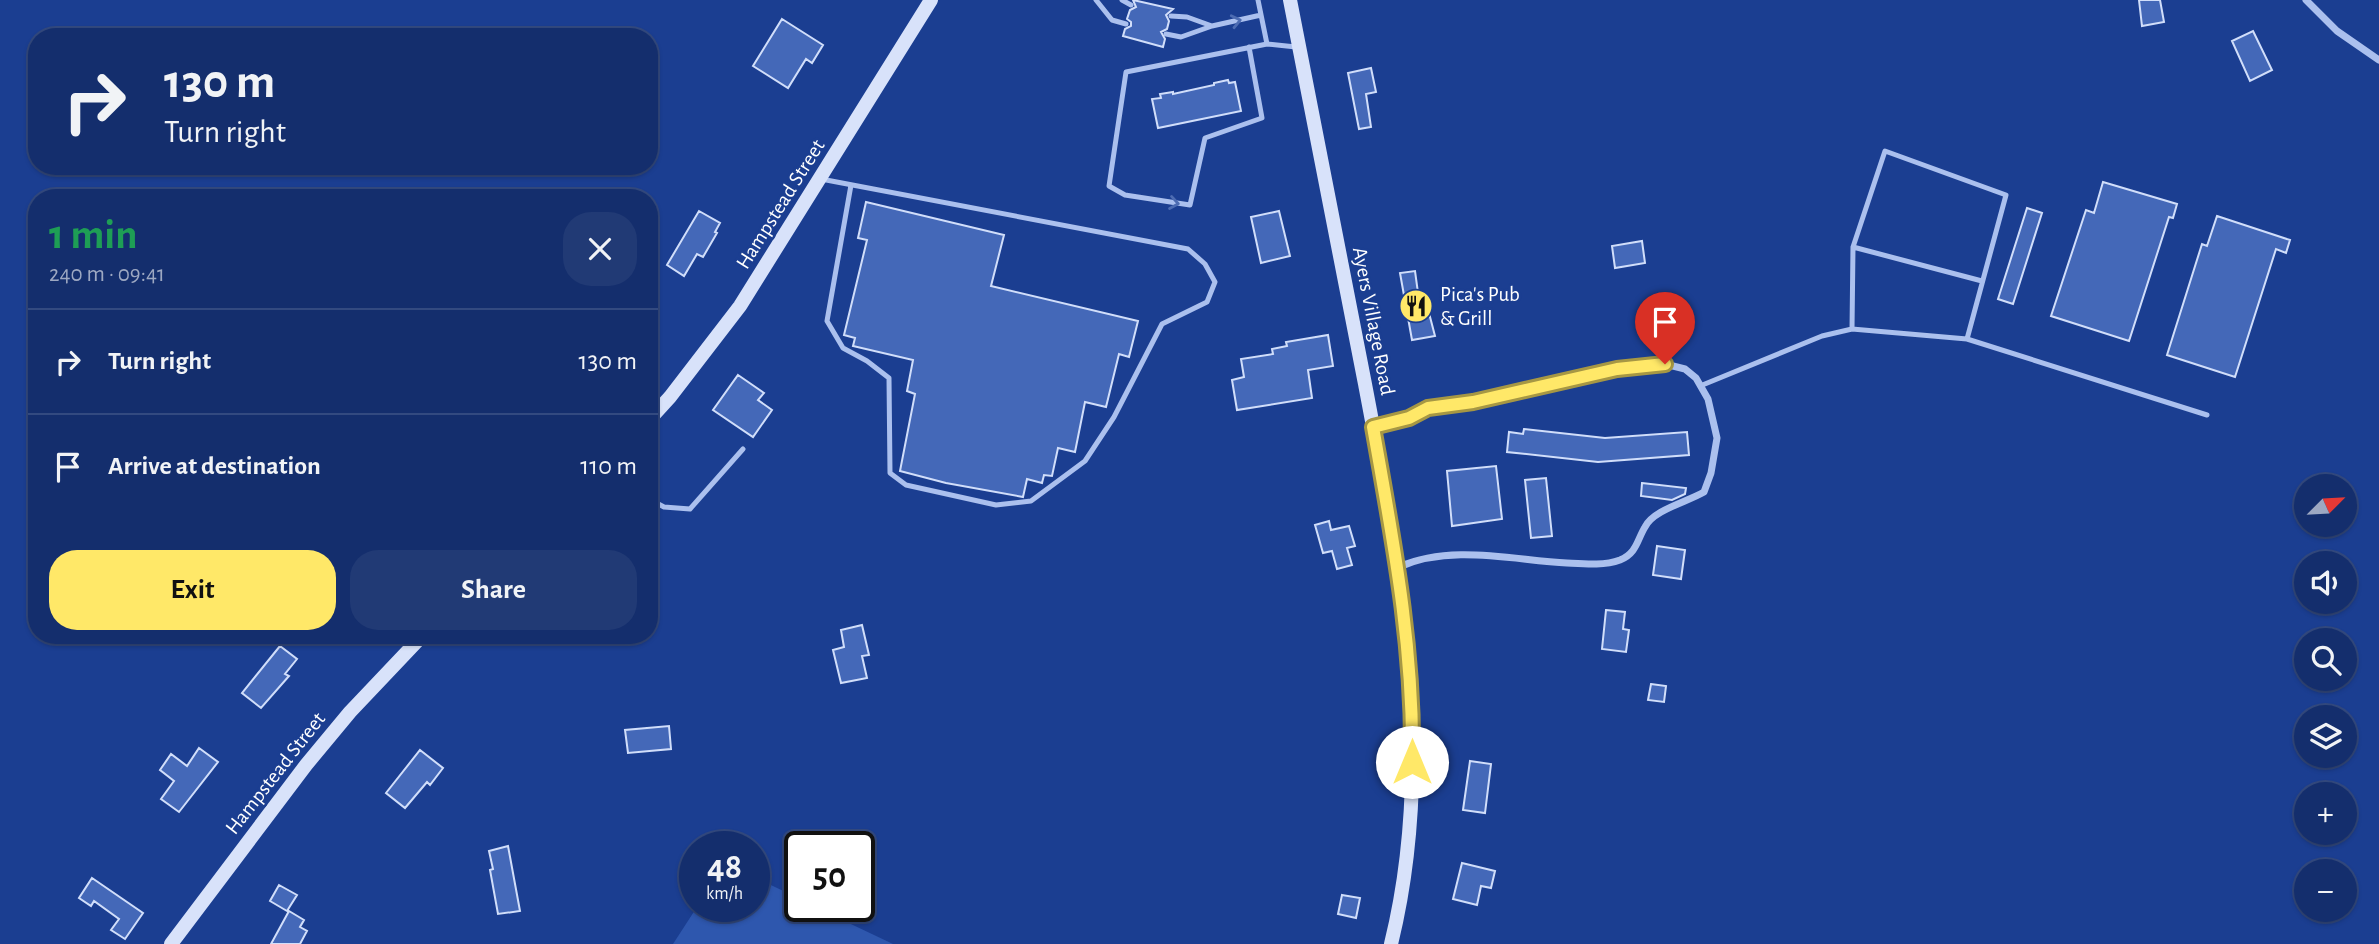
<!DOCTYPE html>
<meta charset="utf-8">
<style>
body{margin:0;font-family:"Alegreya Sans",sans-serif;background:#213a75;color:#f1f3f6;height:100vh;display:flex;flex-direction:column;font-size:26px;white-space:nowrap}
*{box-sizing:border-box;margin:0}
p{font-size:23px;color:#9da8c2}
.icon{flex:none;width:38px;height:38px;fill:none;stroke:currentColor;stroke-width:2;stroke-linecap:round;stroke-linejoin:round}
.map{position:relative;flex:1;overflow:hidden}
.sheet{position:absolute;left:28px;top:189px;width:630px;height:455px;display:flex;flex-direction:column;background:#142e6d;border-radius:28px;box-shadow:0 2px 5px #0004,0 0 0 2px #334a80}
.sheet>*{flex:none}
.banner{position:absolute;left:28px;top:28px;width:630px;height:147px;border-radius:28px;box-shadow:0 2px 5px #0004,0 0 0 2px #334a80;background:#142e6d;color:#f1f3f6;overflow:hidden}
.needle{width:46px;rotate:66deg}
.tools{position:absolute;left:2294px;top:474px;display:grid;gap:14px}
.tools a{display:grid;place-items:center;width:63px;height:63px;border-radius:50%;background:#142e6d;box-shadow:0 2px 5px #0004,0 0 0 2px #334a80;font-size:35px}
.speed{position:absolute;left:679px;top:831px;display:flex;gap:14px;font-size:35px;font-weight:700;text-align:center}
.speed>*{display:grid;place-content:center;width:91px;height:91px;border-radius:50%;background:#142e6d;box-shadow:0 2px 5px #0004,0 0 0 2px #334a80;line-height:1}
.speed small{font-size:18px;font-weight:400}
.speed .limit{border:4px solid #111;border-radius:10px;background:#fff;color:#111}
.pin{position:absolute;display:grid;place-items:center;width:60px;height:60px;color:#fff;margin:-72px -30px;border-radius:50% 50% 50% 0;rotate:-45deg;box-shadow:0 0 7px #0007}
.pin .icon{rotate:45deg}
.me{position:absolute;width:77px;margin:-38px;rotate:0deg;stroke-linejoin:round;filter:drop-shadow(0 0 5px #0008)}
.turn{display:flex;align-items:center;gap:24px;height:147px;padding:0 21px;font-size:32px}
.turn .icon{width:91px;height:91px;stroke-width:2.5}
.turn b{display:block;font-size:49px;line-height:60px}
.round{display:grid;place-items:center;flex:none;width:74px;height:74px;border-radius:28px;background:#213a75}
.summary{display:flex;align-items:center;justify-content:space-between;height:119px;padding:0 21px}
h1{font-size:42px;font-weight:600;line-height:52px;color:#1e9e55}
.cta{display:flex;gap:14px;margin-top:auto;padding:14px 21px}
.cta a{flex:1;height:80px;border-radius:28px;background:#ffe868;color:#111;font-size:28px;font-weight:600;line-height:80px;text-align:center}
.cta a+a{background:#213a75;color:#f1f3f6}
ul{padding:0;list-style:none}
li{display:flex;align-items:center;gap:21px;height:105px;padding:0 21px;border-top:2px solid #334a80}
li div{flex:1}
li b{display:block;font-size:26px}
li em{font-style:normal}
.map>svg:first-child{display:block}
.green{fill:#2e57ae}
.building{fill:#4468b8;stroke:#d1defa;stroke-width:2}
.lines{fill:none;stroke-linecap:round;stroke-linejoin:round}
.lane{stroke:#abc0ee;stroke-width:5}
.street{stroke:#abc0ee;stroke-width:7}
.secondary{stroke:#d8e2fa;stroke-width:14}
.oneway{stroke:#4d6cb2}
.route-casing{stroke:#a69744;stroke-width:18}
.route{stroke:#ffe868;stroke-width:12}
.labels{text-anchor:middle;stroke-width:5;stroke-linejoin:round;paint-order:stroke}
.street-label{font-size:21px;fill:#fff;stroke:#1b3e91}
.poi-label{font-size:21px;fill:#fff;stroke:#1b3e91;text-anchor:start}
</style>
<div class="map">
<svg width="2379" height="944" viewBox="0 0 2379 944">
<rect width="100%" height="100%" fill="#1b3e91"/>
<!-- green -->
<path class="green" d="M754,877L800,899V906L815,907L893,944H673L697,907L754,906Z"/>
<!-- building -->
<path class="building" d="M1133,0L1173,9L1166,15L1169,21L1167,29L1161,32L1165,39L1163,47L1123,36L1125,29L1131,26V22L1127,19L1130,10L1136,7Z
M2139,0H2160L2164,22L2142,26Z
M782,19L823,45L812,63L806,59L788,88L753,66Z
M2253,31L2272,70L2250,81L2232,41Z
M1371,68L1376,92L1366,94L1371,127L1359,129L1348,73Z
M1228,80L1229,83L1235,82L1241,111L1158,128L1152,99L1161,98L1160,94L1173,92V94L1214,85V83Z
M2103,182L2177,204L2173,218L2169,217L2129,341L2051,316L2086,210L2094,213Z
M866,202L1004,235L991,286L1138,321L1129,357L1119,354L1106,407L1085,402L1075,452L1058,448L1052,476L1044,475L1042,483L1027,479L1023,497L946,483L900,471L915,394L907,391L913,360L853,346L855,338L844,335L867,240L858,238Z
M2027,208L2042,213L2013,304L1998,299Z
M699,211L720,223L715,232L717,233L703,257L697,254L684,276L667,265Z
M1279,211L1290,256L1261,263L1251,217Z
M2217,216L2290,240L2286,253L2276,249L2235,377L2167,355L2202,244L2207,246Z
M1642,241L1645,263L1615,268L1612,246Z
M1415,271L1418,293L1424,294L1435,336L1412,340L1400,273Z
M1328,335L1333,366L1308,370L1312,398L1237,410L1232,380L1244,377L1241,359L1273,354L1272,349L1287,346L1286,342Z
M738,375L764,393L758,400L772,410L753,437L713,410Z
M1524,429L1605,438L1687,432L1689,455L1598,462L1507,452L1509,432L1523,434Z
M1496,466L1502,519L1452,526L1447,471Z
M1546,478L1552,536L1531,538L1525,480Z
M1642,483L1686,488L1685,494L1672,500L1641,496Z
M1329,521L1331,530L1349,526L1355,546L1347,548L1352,565L1337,569L1332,551L1323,553L1315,525Z
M1657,546L1685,550L1681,579L1653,575Z
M1606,610L1625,612L1623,629L1629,630L1626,652L1602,649Z
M862,625L869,655L862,656L867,678L841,683L833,650L844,647L841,630Z
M280,646L297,659L285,674L289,676L261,708L242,693Z
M1651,684L1666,686L1664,702L1648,700Z
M669,726L671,749L628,753L625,730Z
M199,748L218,762L179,812L161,799L174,781L160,770L171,754L187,766Z
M420,750L443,768L430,785L427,782L405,808L386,793Z
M1470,761L1491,764L1485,813L1463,810Z
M508,846L520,911L498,914L490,870L493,869L489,851Z
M1462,863L1495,871L1491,888L1481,886L1477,905L1453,899Z
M92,878L143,913L125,939L111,930L119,919L94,901L91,906L79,898Z
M279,885L297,895L287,911L270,901Z
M1342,895L1360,898L1356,918L1338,914Z
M289,911L304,920L300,927L307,931L300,944H271Z"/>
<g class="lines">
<!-- lane -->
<path class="lane" d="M1096,0L1112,20L1126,24
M1122,0L1131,5
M1258,0L1267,44L1296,47
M1171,16L1187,17L1212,26
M1166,34L1181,37L1212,26L1261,15
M1249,47L1262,118L1205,138L1190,205L1125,195L1109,186L1126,72L1267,44
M821,179L1188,249L1205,264L1215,282L1207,302L1162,324L1114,417L1085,461L1031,501L996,505L906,485L890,473L889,378L867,361L843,348L827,321L851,185
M1853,247L1982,281
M1852,329L1853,247L1885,151L2006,195L1967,339
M1700,386L1822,336L1852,329L1967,339L2207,415
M649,499L664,507L690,509L743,449"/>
<!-- street -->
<path class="street" d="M2306,0L2337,31L2379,60
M1373,427L1409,418L1428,408L1473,402L1617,369L1665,364L1685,369L1696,378L1708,399L1717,438L1711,473L1704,492C1687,502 1653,510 1645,527C1637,540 1637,553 1620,560C1604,566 1584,564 1567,563C1512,560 1451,544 1399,567"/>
<!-- secondary -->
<path class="secondary" d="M1290,0C1315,128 1340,256 1365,384C1400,568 1437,758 1391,944
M649,420L670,397L740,306L931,0
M171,944L306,765L350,712L423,635"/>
</g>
<!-- one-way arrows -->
<defs><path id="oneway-chevron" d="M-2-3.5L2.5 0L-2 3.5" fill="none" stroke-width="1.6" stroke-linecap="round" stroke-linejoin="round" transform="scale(1.75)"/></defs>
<g class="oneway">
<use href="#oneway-chevron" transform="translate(1236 21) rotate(-13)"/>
<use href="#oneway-chevron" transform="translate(1174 203) rotate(9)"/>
</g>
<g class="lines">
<defs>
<path id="route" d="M1412,762C1414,646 1393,540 1373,427L1409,418L1428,408L1473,402L1617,369L1665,364"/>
</defs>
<!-- route casing -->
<use href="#route" class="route-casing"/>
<!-- route -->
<use href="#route" class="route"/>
</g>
<!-- icons -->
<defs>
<symbol id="restaurant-disc" viewBox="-11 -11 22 22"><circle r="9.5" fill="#ffe868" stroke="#1b3e91"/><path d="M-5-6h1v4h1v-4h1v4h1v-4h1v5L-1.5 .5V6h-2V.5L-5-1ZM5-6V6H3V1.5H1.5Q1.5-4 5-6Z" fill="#111"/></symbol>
</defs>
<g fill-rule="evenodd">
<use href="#restaurant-disc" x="1397" y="287" width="38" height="38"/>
</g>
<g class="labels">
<!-- street labels -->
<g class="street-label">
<text transform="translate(780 204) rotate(-58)" y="7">Hampstead Street</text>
<text transform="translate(1374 321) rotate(79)" y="7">Ayers Village Road</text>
<text transform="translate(275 773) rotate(-52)" y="7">Hampstead Street</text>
</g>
<!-- poi labels -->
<g class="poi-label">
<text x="1440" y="301">Pica's Pub<tspan x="1440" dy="24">&amp; Grill</tspan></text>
</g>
</g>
</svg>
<div class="tools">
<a><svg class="needle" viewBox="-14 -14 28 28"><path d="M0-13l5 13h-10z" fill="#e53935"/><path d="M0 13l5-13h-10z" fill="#9da8c2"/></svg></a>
<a><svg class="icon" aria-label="sound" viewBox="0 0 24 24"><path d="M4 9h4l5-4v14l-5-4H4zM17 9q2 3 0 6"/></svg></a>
<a><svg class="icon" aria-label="search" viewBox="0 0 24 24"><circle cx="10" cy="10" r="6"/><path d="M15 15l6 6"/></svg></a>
<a><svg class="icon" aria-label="layers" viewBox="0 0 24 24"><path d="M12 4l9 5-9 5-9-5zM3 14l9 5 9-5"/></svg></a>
<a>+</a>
<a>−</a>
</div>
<div class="speed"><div>48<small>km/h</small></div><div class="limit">50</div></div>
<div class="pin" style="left:1665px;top:364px;background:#d93025"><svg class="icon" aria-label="arrive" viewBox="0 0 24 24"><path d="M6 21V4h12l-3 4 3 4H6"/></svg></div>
<svg class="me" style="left:1412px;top:762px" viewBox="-20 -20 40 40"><circle r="19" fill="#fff"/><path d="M0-13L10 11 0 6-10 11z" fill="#ffe868"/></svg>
<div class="banner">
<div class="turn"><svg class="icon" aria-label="right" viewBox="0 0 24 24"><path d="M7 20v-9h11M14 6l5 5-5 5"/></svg><div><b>130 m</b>Turn right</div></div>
</div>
<section class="sheet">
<div class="summary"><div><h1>1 min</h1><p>240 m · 09:41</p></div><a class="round"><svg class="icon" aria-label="close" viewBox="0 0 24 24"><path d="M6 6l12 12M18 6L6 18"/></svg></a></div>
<ul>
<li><svg class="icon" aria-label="right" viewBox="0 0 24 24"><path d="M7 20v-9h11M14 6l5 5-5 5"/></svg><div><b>Turn right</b></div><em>130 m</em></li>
<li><svg class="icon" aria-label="arrive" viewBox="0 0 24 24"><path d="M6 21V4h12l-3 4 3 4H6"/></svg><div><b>Arrive at destination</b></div><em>110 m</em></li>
</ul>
<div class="cta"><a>Exit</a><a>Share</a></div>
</section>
</div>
